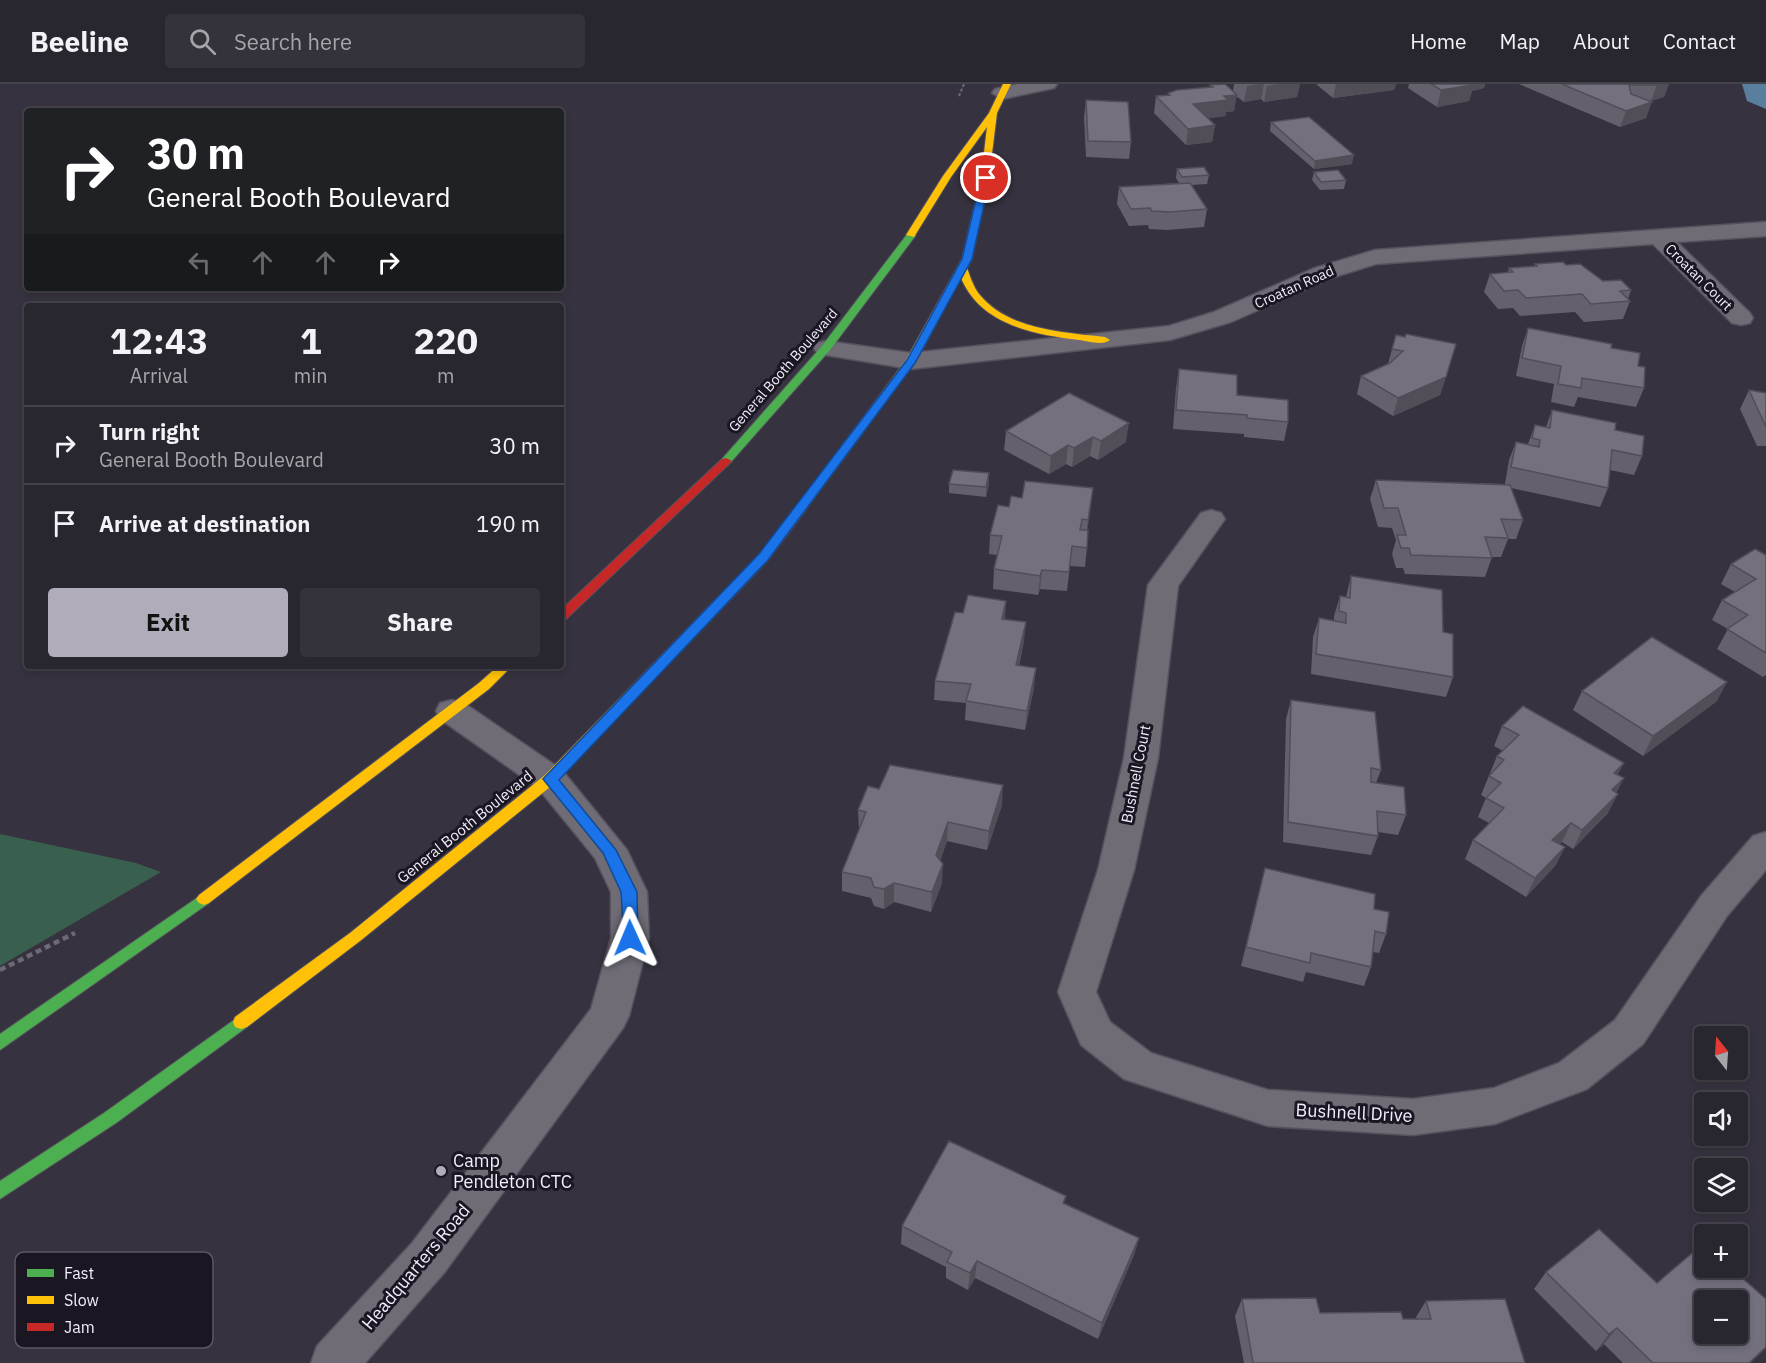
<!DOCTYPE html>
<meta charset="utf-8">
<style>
body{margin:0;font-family:"IBM Plex Sans",sans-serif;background:#34323b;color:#f1f3f6;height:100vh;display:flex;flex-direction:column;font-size:22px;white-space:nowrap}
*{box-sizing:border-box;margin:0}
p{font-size:20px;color:#a5a5aa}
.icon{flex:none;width:33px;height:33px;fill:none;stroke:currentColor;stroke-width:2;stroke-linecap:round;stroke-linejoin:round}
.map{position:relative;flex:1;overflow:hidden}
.side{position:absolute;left:24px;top:219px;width:540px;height:366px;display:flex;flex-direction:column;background:#28262f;border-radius:6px;box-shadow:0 3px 9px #0003,0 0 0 2px #44434b}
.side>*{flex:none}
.banner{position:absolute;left:24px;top:24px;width:540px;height:183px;border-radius:6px;box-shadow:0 3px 9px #0003,0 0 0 2px #44434b;background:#202124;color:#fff;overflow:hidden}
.needle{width:39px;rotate:343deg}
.buttons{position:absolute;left:1694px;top:942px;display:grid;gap:12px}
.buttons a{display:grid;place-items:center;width:54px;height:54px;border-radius:6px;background:#28262f;box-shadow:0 3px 9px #0003,0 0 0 2px #44434b;font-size:30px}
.pin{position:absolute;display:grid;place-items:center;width:51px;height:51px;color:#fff;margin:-26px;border:3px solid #fff;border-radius:50%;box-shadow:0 2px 6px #0007}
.me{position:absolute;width:66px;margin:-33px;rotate:359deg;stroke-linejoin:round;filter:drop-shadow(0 0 4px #0008)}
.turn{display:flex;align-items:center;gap:21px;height:126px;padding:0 24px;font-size:27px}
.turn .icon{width:78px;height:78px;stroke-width:2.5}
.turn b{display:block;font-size:42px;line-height:51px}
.lanes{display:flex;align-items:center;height:57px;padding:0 24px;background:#0003;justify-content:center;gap:30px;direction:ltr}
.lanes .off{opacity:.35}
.eta{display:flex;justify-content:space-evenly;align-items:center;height:102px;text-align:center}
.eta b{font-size:36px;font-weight:800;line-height:42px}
.cta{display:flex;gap:12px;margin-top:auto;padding:12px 24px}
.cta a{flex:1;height:69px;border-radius:6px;background:#b0acba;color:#111;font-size:24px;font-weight:800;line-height:69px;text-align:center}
.cta a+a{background:#34323b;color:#f1f3f6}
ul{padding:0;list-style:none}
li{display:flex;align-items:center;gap:18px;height:78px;padding:0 24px;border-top:2px solid #44434b}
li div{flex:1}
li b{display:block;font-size:22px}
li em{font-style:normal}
header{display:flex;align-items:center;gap:36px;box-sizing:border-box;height:84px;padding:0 30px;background:#28262f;border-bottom:2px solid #44434b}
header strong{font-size:28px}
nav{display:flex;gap:33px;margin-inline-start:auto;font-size:21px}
.search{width:420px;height:54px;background:#34323b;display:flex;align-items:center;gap:15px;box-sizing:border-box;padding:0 21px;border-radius:6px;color:#a5a5aa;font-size:22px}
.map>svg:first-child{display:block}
.green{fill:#395f4e}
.water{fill:#597e9e}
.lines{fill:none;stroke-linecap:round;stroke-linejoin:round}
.street-casing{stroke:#55515d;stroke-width:3}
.fast-casing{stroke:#55515d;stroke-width:2}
.slow-casing{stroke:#55515d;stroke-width:2}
.jam-casing{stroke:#55515d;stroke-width:2}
.path-far1{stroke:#6d6a75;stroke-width:2;stroke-dasharray:3 2;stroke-linecap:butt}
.path{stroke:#6d6a75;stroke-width:4.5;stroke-dasharray:6 4;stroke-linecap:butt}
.street{fill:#6f6c76;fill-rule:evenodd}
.fast{fill:#4caf50;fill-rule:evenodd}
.slow{fill:#ffc107;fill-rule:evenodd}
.jam{fill:#c62828;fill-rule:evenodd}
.wall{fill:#64606c}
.shaded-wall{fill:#514e58}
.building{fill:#74707e;stroke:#514e58;stroke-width:1.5;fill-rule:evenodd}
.route{fill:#1a73e8;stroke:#114b97;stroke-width:1.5}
.poi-dot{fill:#b0acba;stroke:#1b1722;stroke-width:2}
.labels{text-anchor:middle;stroke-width:6;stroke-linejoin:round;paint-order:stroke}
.far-street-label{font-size:14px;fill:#f2edfd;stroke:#1b1722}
.street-label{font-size:15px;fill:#f2edfd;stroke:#1b1722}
.near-street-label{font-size:18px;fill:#f2edfd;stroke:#1b1722}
.near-poi-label{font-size:18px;fill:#f2edfd;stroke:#1b1722;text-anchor:start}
.key{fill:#1b1722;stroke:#5c5764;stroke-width:1.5}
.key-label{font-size:16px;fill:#f2edfd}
</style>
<header>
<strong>Beeline</strong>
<div class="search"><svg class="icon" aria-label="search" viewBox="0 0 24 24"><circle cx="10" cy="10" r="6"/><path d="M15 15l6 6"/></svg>Search here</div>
<nav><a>Home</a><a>Map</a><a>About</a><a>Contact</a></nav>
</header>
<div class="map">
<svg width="1766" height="1279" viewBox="0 0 1766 1279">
<rect width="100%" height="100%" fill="#36323f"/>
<!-- green -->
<path class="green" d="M0,750L136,779L161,788L0,882Z"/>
<!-- water -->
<path class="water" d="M1742,0H1766V25L1747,17Z"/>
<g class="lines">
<defs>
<path id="street" d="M1018,0H1057L1054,4L1002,15L992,9L995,5Z
M1766,138V152L1677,158L1750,229L1753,234L1750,239L1741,241L1732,239L1653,160L1376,180L1331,194L1231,238L1170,256L911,285L826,271L817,269L814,264L817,259L826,257L911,269L1169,242L1214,228L1315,184L1375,166Z
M1211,426L1221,429L1225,435L1178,502L1158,674L1134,786L1096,908L1110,938L1151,969L1268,1006L1413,1015L1494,1004L1559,979L1615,936L1701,812L1753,752L1766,748V786L1727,832L1643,960L1587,1005L1495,1040L1413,1051L1268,1042L1124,995L1081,961L1058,908L1098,786L1124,674L1148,501L1201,429Z
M452,616L464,619L562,686L627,766L647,808L649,854L629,932L623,944L444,1189L365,1279H311L317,1262L412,1159L591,925L611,854V808L595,774L538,704L440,635L436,627L440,619Z"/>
<path id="fast" d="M908,149L916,151L830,266L730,379H722V375L822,262Z
M204,809L209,811L212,815L209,819L0,966V950Z
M241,931L247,933L249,938L247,943L116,1039L0,1115V1097L104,1029Z"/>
<path id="slow" d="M1003,0H1011L997,29L989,94L972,175L967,184C970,192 973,202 979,210C1008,246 1062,248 1105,253L1110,256C1103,262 1088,257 1079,256C1033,250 981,241 961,194L916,277L803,429H795L793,427L795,425L906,276L962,175L981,94L987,43L951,93L914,153L906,151L943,92L989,29Z
M498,582H512L489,605L209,819L204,821L199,819L196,815L199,811L479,599Z
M632,605L639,610L637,613L555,699L360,857L247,943L241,945L235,943L233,938L235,933L350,849L545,691L627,607Z"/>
<path id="jam" d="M726,374L732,377L730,379L565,536L561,537V526L722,375Z
M799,423L805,427L768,476L637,613H627L625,610L627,607L760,470L795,425Z"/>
</defs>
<!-- street casing -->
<use href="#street" class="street-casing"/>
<!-- fast casing -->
<use href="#fast" class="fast-casing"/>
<!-- slow casing -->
<use href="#slow" class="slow-casing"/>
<!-- jam casing -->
<use href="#jam" class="jam-casing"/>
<!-- path-far1 -->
<path class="path-far1" d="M959,12L964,0"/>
<!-- path -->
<path class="path" d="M0,886L75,849"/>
<!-- street -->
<use href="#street" class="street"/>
<!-- fast -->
<use href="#fast" class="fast"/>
<!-- slow -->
<use href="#slow" class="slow"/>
<!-- jam -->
<use href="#jam" class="jam"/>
</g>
<!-- wall -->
<path class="wall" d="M1234,0H1300L1297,13L1264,18L1261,15L1244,18L1236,12L1234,27L1226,28V32L1208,34L1215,41L1212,58L1186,61L1154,29L1156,12L1168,11V9L1210,3V1L1233,7Z
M1317,0H1396L1394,6L1333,14L1317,1Z
M1409,0H1485L1484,4L1472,7L1469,17L1437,23L1408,4Z
M1519,0H1669L1664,13L1650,17L1646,34L1620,43Z
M1086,16L1131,58L1129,75L1086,73L1084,33Z
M1271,38L1352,80L1314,85L1270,47Z
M1177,85L1209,91L1207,100L1191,101L1207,125L1204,143L1167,146L1149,145L1148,141L1129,142L1117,120L1119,103L1179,99L1176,94Z
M1314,88L1346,96L1344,105L1320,106L1312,96Z
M1535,180L1566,181L1603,197L1631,206L1628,215L1630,217L1623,235L1584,238L1575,228L1520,232L1513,224L1498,225L1484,208L1490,190L1508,189L1509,184L1534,183Z
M1528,244L1611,264L1638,282L1644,304L1636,323L1578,313L1574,323L1551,318L1554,300L1516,292L1522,262Z
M1405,253L1456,260L1440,311L1393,332L1357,310L1361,292L1388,280L1392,265Z
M1179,285L1237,311L1288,338L1284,357L1244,353V350L1173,345L1176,304Z
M1749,306L1766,309V362H1757L1740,325Z
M1069,309L1126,358L1098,376L1090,372L1072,383L1066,380L1049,390L1004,366L1006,347Z
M1552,326L1615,346L1642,372L1634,391L1610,386L1608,404L1600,423L1511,404L1523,436L1516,455H1508L1501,473H1492L1485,493L1405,490L1403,484H1396L1392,470L1396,456L1392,444L1378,443L1370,415L1376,396L1505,400L1509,376L1516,358L1528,360L1535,341L1546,343Z
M989,399L986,413L949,409V400Z
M1093,404L1087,446V464L1085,483L1070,482L1067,507L1040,505L1038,511L993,505L994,485L997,471L989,470L990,451L1009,423Z
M1766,471V591L1763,593L1717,565L1728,545L1712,536L1722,516L1735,508L1721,500L1731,480Z
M1351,492L1443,548L1453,593L1446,613L1311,590L1313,553L1319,534L1334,537V532L1340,512L1346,513Z
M1005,535L1024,557L1019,582L1034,604L1025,646L965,636L966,619L934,616L935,597Z
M1582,607L1717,617L1643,672L1573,626Z
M1291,616L1381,686L1376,699L1406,731L1398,751L1378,748V752L1371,771L1283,758L1286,635Z
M1502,642L1618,691L1616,708L1608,729L1573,765L1562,758L1559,760L1565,763L1555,782L1526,813L1465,775L1473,756L1489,739L1478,733L1486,714L1481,711L1497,672L1503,667L1494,662Z
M879,705L1002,721L987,766L947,757L940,777L942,799L931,828L894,818L884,825L874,822L871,814L842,807V788L859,746L858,726Z
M1265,784L1374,825L1386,850L1379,869L1373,868L1371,883L1364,902L1306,888L1303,898L1241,882Z
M1066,1112L1064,1119L1139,1154L1134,1171L1098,1255L975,1194L968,1206L946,1194V1183L901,1160L902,1142Z
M1546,1188L1657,1199L1766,1215V1264L1750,1279H1623L1604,1260L1596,1267L1534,1205Z
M1242,1215L1320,1229L1403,1235H1417L1416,1233L1426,1217L1525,1279H1244L1235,1232Z"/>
<!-- shaded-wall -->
<path class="shaded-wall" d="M1258,0H1264L1261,15L1244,18L1247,2Z
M1277,0H1300L1297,13L1264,18L1267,2Z
M1336,0H1396L1394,6L1333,14Z
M1459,0H1485L1484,4L1472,7L1469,17L1437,23L1441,6Z
M1660,0H1669L1664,13L1651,17L1657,1Z
M1237,11L1234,27L1226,28V32L1191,37L1193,20L1224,12Z
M1652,18L1646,34L1620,43L1626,27Z
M1215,41L1212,58L1186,61L1188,45Z
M1354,71L1352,80L1314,85L1315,77Z
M1446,293L1440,311L1393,332L1398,314Z
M1129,339L1126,358L1098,376L1101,357Z
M1093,353L1090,372L1072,383L1074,364Z
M1068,361L1066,380L1049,390L1051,372Z
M989,389V399L986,413V403Z
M1093,404L1091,423L1086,455L1088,436Z
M1042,486L1040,505L1038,511L1040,492Z
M1006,517L1005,536L1002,535Z
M1026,538L1024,557L1014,601L1016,581Z
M1036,584L1034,604L1025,646L1027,627Z
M1727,598L1717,617L1643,672L1653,652Z
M1624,679L1614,698V689Z
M1624,694L1614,714L1612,706Z
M1003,701L1002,721L987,766L989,747Z
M1618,710L1608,729L1573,765L1582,746Z
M948,738L947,757L935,790L936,771Z
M1571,739L1562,758L1543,775L1552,756Z
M1565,763L1555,782L1526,813L1535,794Z
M943,780L942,799L931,828L932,808Z
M894,799V818L884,825V805Z
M1139,1154L1134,1171L1098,1255L1102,1239Z
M977,1177L975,1194L968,1206L970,1189Z
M1617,1244L1604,1260L1596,1267L1609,1250Z"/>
<!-- building -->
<path class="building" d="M1225,0L1237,11L1224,12L1228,16L1193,20L1215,41L1188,45L1156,12L1170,11L1168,9L1177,6L1213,3L1210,1Z
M1431,0H1472L1473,1L1441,6Z
M1562,0H1660L1657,1H1629L1631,10L1652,18L1626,27Z
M1086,16L1128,18L1131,58L1088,57Z
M1309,33L1354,71L1315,77L1271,38Z
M1204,83L1209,91L1182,93L1177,85Z
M1338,86L1346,96L1321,98L1314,88Z
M1190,99L1207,125L1170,128L1152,127L1150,124L1131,125L1119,103Z
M1563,178L1566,181L1580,180L1603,197L1621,196L1631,206L1620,207L1630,217L1591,220L1582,210L1526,214L1518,206L1504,207L1490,190L1513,188L1509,184L1537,182L1535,180Z
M1528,244L1612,260L1611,264L1640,269L1638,282L1645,283L1644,304L1582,294L1581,304L1558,300L1561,282L1522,274Z
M1406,250L1456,260L1446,293L1398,314L1361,292L1390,279L1403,267L1392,265L1396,251L1405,253Z
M1179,285L1237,291V311L1288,316V338L1247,334V331L1176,326Z
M1749,306L1766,309V343Z
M1069,309L1129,339L1101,357L1093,353L1074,364L1068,361L1051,372L1006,347Z
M1552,326L1616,339L1615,346L1644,352L1642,372L1612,366L1608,404L1511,383L1516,358L1539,363L1540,356L1532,354L1535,341L1550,344Z
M953,386L989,389L986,403L949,400Z
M1376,396L1510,401L1523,436L1501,435L1508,454L1485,453L1492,474L1411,471L1409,464H1401L1397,451H1406L1398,424H1384Z
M1025,397L1093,404L1088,436L1082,435L1080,446H1088L1087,464L1072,462L1069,488L1042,486L1040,492L994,485L1002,452L990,451L998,421L1009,423L1011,412L1022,414Z
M1755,465L1766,471V569L1727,545L1748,531L1722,516L1756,495L1731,480Z
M1351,492L1442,506L1443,548L1453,550V593L1316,570L1319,534L1346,539V529L1339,527L1340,512L1350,514Z
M968,511L1006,517L1002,535L1026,538L1016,581L1036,584L1027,627L966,617L971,600L935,597L955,528L963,529Z
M1652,553L1727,598L1653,652L1582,607Z
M1291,616L1375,628L1381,686L1371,684V698L1404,703L1406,731L1377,727L1378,752L1288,738Z
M1523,622L1624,679L1614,689L1624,694L1612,706L1618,710L1582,746L1571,739L1552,756L1565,763L1535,794L1473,756L1504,724L1486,714L1501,699L1489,692L1504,676L1497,672L1519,651L1502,642Z
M890,681L1003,701L989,747L948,738L936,771L943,780L932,808L894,799L884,805L874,803L871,794L842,788L866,728L858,726L868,702L879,705Z
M1265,784L1375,810L1374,825L1389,828L1386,850L1375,847L1371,883L1311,869L1310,879L1246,863Z
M949,1057L1066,1112L1063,1119L1139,1154L1102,1239L977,1177L970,1189L947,1178L952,1168L902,1142Z
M1599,1145L1657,1199L1704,1159V1184H1731L1766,1215V1263L1749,1279H1653L1617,1244L1609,1250L1546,1188ZM1704,1216H1737V1250H1704Z
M1316,1214L1320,1229L1401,1228L1403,1235H1431L1426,1217L1505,1215L1525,1279H1253L1242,1215Z"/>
<!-- route -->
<path class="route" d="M986,91L990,94L972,175L915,279L768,476L559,696L616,766L637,808L638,854L630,860L624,858L621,808L603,769L543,695L759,470L907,276L962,175L981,94Z"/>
<!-- markers -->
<circle class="poi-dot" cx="441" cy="1087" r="6"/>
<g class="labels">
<!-- far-street labels -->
<g class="far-street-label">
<text transform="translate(1699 193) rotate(45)" y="5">Croatan Court</text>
<text transform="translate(1294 203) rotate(-24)" y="5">Croatan Road</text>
<text transform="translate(783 286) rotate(-49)" y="5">General Booth Boulevard</text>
</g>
<!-- street labels -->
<g class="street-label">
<text transform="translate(1136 690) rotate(-79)" y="5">Bushnell Court</text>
<text transform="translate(465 743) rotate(-39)" y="5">General Booth Boulevard</text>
</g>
<!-- near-street labels -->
<g class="near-street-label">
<text transform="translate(1354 1029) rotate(3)" y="6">Bushnell Drive</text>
<text transform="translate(416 1183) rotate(-50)" y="6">Headquarters Road</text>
</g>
<!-- near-poi labels -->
<g class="near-poi-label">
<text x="453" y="1083">Camp<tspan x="453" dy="21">Pendleton CTC</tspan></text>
</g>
</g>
<!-- legend -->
<rect x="15" y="1168" width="198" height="96" rx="9" class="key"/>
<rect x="27" y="1185" width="27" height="8" fill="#4caf50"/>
<rect x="27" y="1212" width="27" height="8" fill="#ffc107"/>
<rect x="27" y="1239" width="27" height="8" fill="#c62828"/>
<g class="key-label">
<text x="64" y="1195">Fast</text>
<text x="64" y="1222">Slow</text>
<text x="64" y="1249">Jam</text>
</g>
</svg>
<div class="buttons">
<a><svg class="needle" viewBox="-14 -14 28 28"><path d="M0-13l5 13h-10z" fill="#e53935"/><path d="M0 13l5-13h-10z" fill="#a5a5aa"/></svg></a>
<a><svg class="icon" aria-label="sound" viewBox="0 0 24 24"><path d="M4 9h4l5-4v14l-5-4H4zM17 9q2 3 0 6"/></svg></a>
<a><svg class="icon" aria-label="layers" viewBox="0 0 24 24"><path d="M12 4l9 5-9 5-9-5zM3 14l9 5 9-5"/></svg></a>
<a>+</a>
<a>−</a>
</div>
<div class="pin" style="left:986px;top:94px;background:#d93025"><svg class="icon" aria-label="arrive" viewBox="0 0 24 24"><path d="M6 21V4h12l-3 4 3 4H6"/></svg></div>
<svg class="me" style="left:630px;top:854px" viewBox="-20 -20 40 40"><path d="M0-17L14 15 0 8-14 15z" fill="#1a73e8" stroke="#fff" stroke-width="4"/></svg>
<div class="banner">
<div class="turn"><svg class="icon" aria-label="right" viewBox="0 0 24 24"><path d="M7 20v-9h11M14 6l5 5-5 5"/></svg><div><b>30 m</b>General Booth Boulevard</div></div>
<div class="lanes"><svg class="icon off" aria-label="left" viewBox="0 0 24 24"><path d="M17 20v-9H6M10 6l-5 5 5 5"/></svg><svg class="icon off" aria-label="ahead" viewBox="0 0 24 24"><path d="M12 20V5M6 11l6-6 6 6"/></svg><svg class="icon off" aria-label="ahead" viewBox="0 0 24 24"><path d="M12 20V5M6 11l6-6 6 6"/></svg><svg class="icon" aria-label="right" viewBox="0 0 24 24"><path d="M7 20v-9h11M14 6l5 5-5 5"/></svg></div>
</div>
<section class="side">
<div class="eta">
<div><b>12:43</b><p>Arrival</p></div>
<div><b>1</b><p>min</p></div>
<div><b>220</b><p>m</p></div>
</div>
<ul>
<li><svg class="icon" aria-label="right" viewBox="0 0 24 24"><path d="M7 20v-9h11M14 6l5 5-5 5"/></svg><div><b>Turn right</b><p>General Booth Boulevard</p></div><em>30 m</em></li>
<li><svg class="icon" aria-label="arrive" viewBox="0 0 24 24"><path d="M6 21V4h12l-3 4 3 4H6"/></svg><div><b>Arrive at destination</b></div><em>190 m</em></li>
</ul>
<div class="cta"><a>Exit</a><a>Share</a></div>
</section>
</div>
